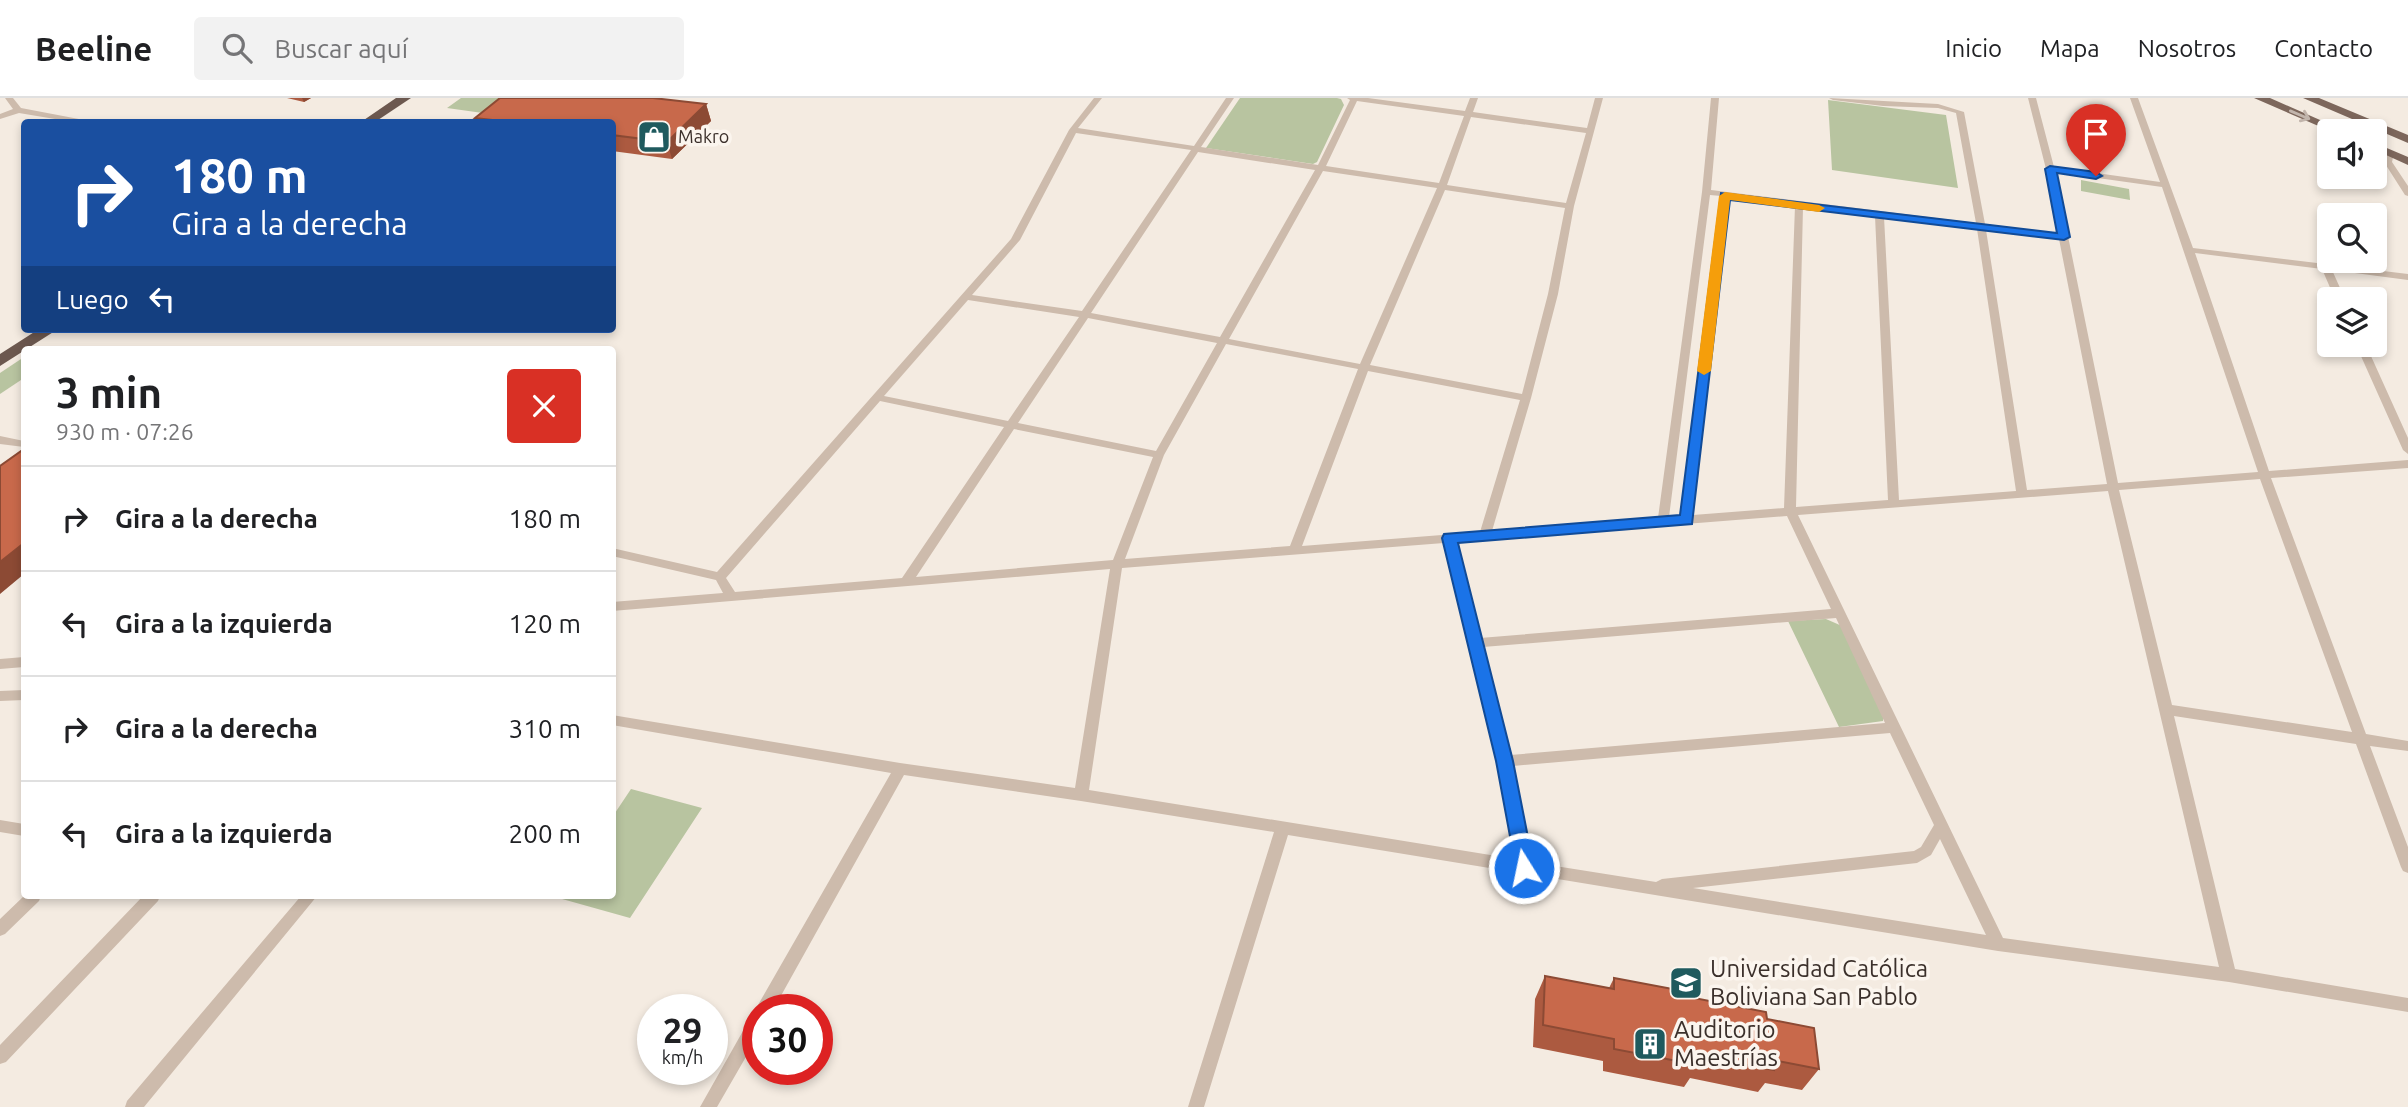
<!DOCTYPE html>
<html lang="es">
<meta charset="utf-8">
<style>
body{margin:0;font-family:Ubuntu,sans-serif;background:#f2f2f2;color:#202124;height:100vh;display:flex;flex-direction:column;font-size:26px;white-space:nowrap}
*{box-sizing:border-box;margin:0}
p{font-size:23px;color:#757577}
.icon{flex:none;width:38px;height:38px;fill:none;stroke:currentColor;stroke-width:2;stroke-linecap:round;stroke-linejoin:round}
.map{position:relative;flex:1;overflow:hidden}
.drawer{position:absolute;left:21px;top:248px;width:595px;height:553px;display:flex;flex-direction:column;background:#fff;border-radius:7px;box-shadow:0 4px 10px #0003}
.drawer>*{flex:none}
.banner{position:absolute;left:21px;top:21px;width:595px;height:214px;border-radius:7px;box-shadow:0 4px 10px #0003;background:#1a4fa0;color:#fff;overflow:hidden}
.buttons{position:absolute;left:2317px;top:21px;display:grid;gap:14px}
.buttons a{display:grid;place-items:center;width:70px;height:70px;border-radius:7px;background:#fff;box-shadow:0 4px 10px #0003;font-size:35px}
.speed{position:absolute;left:637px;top:896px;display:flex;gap:14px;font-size:35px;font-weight:700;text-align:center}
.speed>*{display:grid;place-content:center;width:91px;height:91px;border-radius:50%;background:#fff;box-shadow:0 4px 10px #0003;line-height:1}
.speed small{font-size:18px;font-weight:400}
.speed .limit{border:10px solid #d22;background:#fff;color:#111}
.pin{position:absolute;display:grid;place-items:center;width:60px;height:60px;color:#fff;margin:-72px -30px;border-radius:50% 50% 50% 0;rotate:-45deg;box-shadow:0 0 7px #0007}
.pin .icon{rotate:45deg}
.me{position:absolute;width:77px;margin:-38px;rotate:350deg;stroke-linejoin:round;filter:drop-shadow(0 0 5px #0008)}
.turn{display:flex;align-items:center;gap:24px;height:147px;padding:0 35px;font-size:32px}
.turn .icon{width:91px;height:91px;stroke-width:2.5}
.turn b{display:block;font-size:49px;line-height:60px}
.then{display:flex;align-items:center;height:66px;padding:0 35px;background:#0003;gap:14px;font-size:26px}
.round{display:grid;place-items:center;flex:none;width:74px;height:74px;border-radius:7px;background:#f2f2f2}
.head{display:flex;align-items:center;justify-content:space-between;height:119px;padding:0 35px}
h1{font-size:42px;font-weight:700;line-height:52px}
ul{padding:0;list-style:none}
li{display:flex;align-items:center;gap:21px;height:105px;padding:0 35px;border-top:2px solid #e0e0e0}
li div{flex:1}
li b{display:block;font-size:26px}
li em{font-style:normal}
header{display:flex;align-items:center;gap:42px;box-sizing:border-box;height:98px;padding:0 35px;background:#fff;border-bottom:2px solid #e0e0e0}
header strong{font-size:33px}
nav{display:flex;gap:38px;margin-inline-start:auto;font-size:24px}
.search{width:490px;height:63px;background:#f2f2f2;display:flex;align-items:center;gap:18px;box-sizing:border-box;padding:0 24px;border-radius:7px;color:#757577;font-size:26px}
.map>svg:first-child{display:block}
.green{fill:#b8c4a0}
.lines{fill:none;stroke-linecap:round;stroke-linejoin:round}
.minor{fill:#cdbbac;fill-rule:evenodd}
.primary{fill:#7d675c;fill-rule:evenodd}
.trunk{fill:#6c584f;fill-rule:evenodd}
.wall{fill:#ac5a40}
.shaded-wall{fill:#8c4a34}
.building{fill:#c8694b;stroke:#8c4a34;stroke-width:2}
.oneway{stroke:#c2b5ac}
.route{fill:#1a73e8;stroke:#114b97;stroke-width:2}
.slow{fill:#f59e0b}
.labels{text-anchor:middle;stroke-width:7;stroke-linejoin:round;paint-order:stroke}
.far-poi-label{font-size:18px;fill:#3b302b;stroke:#fbf5ee;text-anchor:start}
.near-poi-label{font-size:24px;fill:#3b302b;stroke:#fbf5ee;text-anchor:start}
</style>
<header>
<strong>Beeline</strong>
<div class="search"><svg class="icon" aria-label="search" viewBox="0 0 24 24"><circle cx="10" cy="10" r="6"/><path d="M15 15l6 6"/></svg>Buscar aquí</div>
<nav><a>Inicio</a><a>Mapa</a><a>Nosotros</a><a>Contacto</a></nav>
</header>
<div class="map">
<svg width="2408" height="1009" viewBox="0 0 2408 1009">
<rect width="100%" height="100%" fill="#f4ebe1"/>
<!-- green -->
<path class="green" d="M461,0H511L497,17L447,10Z
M1240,0H1337L1341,1L1344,7L1317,64L1313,66L1206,50Z
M1828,2L1946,17L1958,90L1832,72Z
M2081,82L2129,91L2130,102L2081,93Z
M24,259V280L0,296V275Z
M1826,521L1842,528L1883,618V623L1839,629L1788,523Z
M631,691L702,710L630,820L555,799L612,798L613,718Z"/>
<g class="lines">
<!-- minor -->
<path class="minor" d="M5,0H13L21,10L84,22L88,24H73L19,15L0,21V16L13,11Z
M1094,0H1102L1078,30L1194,48L1226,0H1234L1201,49L1318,67L1350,2L1347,0H1368L1465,13L1470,0H1478L1473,14L1587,30L1595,0H1603L1574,108L1558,196L1531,300L1492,433L1658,420L1702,94L1711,0H1719L1711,92L1976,125L1956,15L1938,10L1883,8L1833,2L1829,0L1938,6L1964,14L1985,126L2058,136L2046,71L2028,0H2036L2054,69L2160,84L2130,0H2138L2193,150L2408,176V182L2332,172L2345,201H2335L2322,171L2195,155L2269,373L2408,362V370L2271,380L2366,636L2408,643V653L2370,648L2408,749V775L2403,773L2401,769L2356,646L2174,618L2235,871L2408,900V914L2229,884L1998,853L1288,737L1204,1009H1188L1274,734L1081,703L904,677L773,912H758V938L717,1009H700L752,917L757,915L756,912L758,907L891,675L612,627V617L900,665L1075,690L1110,471L612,513V504L723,495L716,482L612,458V450L717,474L1011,141L1069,32ZM1357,3L1464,18L1439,85L1326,68ZM1471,19L1586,35L1566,105L1447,87ZM1076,35L1191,52L1082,213L972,197L1020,142ZM1198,54L1315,72L1220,239L1091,215ZM1323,73L1437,90L1360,266L1229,241ZM2055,74L2162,89L2258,374L2118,385ZM1445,92L1565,110L1548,196L1522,296L1370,267ZM1710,97L1721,98L1682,418L1669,419ZM1729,100L1795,108L1784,410L1693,417ZM1803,109L1875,118L1888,402L1796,409ZM1884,119L1977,131L2016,393L1899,402ZM1986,132L2059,141L2107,386L2027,392ZM968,202L1079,219L1008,323L884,298ZM1088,220L1217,245L1156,353L1018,325ZM1226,246L1358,271L1290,448L1125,461L1164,357ZM1368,273L1520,302L1480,434L1302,448ZM880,303L1004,329L902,480L735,494L726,480ZM1014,331L1153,359L1113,462L916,479ZM2260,381L2352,634L2172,607L2119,392ZM2108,393L2219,869L2003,840L1798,417ZM1787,418L1831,511L1480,540L1456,444ZM1444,445L1498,663L1515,761L1089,692L1122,470ZM1836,520L1885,625L1510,657L1483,549ZM1890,635L1934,727L1921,749L1914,753L1662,781L1656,784L1530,764L1513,668ZM1940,741L1986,837L1693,790L1917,765L1931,757Z
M2387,53L2394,55L2392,64L2408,88V98L2405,97L2384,64Z
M2356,247H2366L2408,340V356L2403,352Z
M0,338L24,343V349L0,346Z
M24,559V569L0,571V561Z
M24,592V602L0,603V593Z
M0,722L24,726V738L0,734Z
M24,798H41L39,803L5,836L0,838V821Z
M143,798H160L158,803L6,964L0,966V947Z
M301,798H317L144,1009H125L127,1003Z"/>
<!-- primary -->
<path class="primary" d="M2254,0H2270L2345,33H2330Z
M2303,0H2319L2408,37V45Z
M2375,45L2408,59V67L2375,52Z"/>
<!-- trunk -->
<path class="trunk" d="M396,0H411L375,24H361Z
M39,231H58L0,268V256Z"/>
</g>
<!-- wall -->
<path class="wall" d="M287,0H311L304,4Z
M706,6L711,23L672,61L612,53V24H477L475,20Z
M1545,878L1609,890L1614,880L1694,900L1767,921L1819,971L1802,992L1765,985L1758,994L1690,980L1684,989L1603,973V963L1533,949L1535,901Z"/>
<!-- shaded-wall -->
<path class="shaded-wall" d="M302,0H311L304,4Z
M706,6L711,23L672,61L667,44Z
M24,445V476L0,496V464Z"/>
<!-- building -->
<path class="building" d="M500,0H653L706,6L667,44L612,37V24H510L475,20Z
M24,351V445L0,464V368Z
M1545,878L1614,891V880L1694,895V900L1766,914L1767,921L1814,930L1819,971L1773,962L1774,972L1698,958V967L1614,951V941L1543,927Z"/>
<!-- one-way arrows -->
<defs><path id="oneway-shaft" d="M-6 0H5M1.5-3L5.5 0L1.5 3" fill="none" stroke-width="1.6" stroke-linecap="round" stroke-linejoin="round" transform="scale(1.75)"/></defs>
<use class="oneway" href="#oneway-shaft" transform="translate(2300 17) rotate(23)"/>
<!-- route -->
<path class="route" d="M2050,68L2096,74L2102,78L2096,81L2057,75L2070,139L2064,142L1730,102L1692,426L1458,445L1513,663L1534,770L1531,776L1524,778L1517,776L1496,663L1442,440L1444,436L1680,417L1721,95L2057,135L2045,71Z"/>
<!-- slow -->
<path class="slow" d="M1725,94L1819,107L1825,110L1819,114L1730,102L1711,273L1704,277L1697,273L1719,98Z"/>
<!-- icons -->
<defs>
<symbol id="shop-square" viewBox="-11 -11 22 22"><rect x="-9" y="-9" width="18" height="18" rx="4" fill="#1f5a5e" stroke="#fbf5ee"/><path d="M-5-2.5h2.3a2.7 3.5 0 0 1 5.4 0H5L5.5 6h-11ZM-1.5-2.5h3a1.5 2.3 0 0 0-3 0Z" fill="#fff"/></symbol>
<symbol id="university-square" viewBox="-11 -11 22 22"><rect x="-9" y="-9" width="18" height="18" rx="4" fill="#1f5a5e" stroke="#fbf5ee"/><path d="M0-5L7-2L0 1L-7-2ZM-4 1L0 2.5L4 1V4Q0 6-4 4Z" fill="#fff"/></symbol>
<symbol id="building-square" viewBox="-11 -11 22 22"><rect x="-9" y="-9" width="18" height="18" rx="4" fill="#1f5a5e" stroke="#fbf5ee"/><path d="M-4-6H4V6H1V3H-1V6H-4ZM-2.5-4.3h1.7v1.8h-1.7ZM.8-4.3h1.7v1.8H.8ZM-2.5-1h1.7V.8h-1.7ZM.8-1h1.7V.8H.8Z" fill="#fff"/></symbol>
</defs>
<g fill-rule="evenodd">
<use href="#shop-square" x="635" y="20" width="38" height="38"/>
<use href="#university-square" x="1667" y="866" width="38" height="38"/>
<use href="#building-square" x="1631" y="927" width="38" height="38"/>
</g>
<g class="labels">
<!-- far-poi labels -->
<g class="far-poi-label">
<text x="678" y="45">Makro</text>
</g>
<!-- near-poi labels -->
<g class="near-poi-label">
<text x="1710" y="879">Universidad Católica<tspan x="1710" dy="28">Boliviana San Pablo</tspan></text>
<text x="1674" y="940">Auditorio<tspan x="1674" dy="28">Maestrías</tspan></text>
</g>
</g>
</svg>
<div class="buttons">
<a><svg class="icon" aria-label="sound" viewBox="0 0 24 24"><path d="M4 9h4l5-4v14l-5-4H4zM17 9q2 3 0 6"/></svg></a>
<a><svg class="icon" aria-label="search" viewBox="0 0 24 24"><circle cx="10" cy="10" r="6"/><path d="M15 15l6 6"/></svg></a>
<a><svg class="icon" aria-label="layers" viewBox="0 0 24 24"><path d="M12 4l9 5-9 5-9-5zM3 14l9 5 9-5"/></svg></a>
</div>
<div class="speed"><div>29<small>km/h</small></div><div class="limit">30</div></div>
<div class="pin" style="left:2096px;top:78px;background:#d93025"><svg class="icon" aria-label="arrive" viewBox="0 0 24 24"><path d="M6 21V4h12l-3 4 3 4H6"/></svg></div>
<svg class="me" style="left:1524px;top:770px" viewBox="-20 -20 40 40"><circle r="17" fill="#1a73e8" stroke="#fff" stroke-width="3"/><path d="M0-11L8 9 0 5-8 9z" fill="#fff"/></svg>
<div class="banner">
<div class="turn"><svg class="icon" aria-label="right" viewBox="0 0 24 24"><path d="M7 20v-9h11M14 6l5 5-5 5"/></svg><div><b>180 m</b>Gira a la derecha</div></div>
<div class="then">Luego<svg class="icon" aria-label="left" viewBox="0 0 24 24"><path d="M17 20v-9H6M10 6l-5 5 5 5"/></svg></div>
</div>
<section class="drawer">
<div class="head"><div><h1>3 min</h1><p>930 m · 07:26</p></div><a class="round" style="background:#d93025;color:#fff"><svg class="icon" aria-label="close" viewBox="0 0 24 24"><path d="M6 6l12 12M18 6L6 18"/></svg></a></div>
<ul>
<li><svg class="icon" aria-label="right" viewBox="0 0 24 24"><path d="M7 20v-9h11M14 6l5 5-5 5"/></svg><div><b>Gira a la derecha</b></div><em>180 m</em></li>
<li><svg class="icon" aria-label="left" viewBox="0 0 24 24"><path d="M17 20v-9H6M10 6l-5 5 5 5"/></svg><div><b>Gira a la izquierda</b></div><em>120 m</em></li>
<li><svg class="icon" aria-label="right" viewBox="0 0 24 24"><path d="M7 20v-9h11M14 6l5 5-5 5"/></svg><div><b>Gira a la derecha</b></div><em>310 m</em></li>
<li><svg class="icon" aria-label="left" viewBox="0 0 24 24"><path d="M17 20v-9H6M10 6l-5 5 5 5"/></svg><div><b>Gira a la izquierda</b></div><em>200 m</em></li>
</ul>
</section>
</div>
